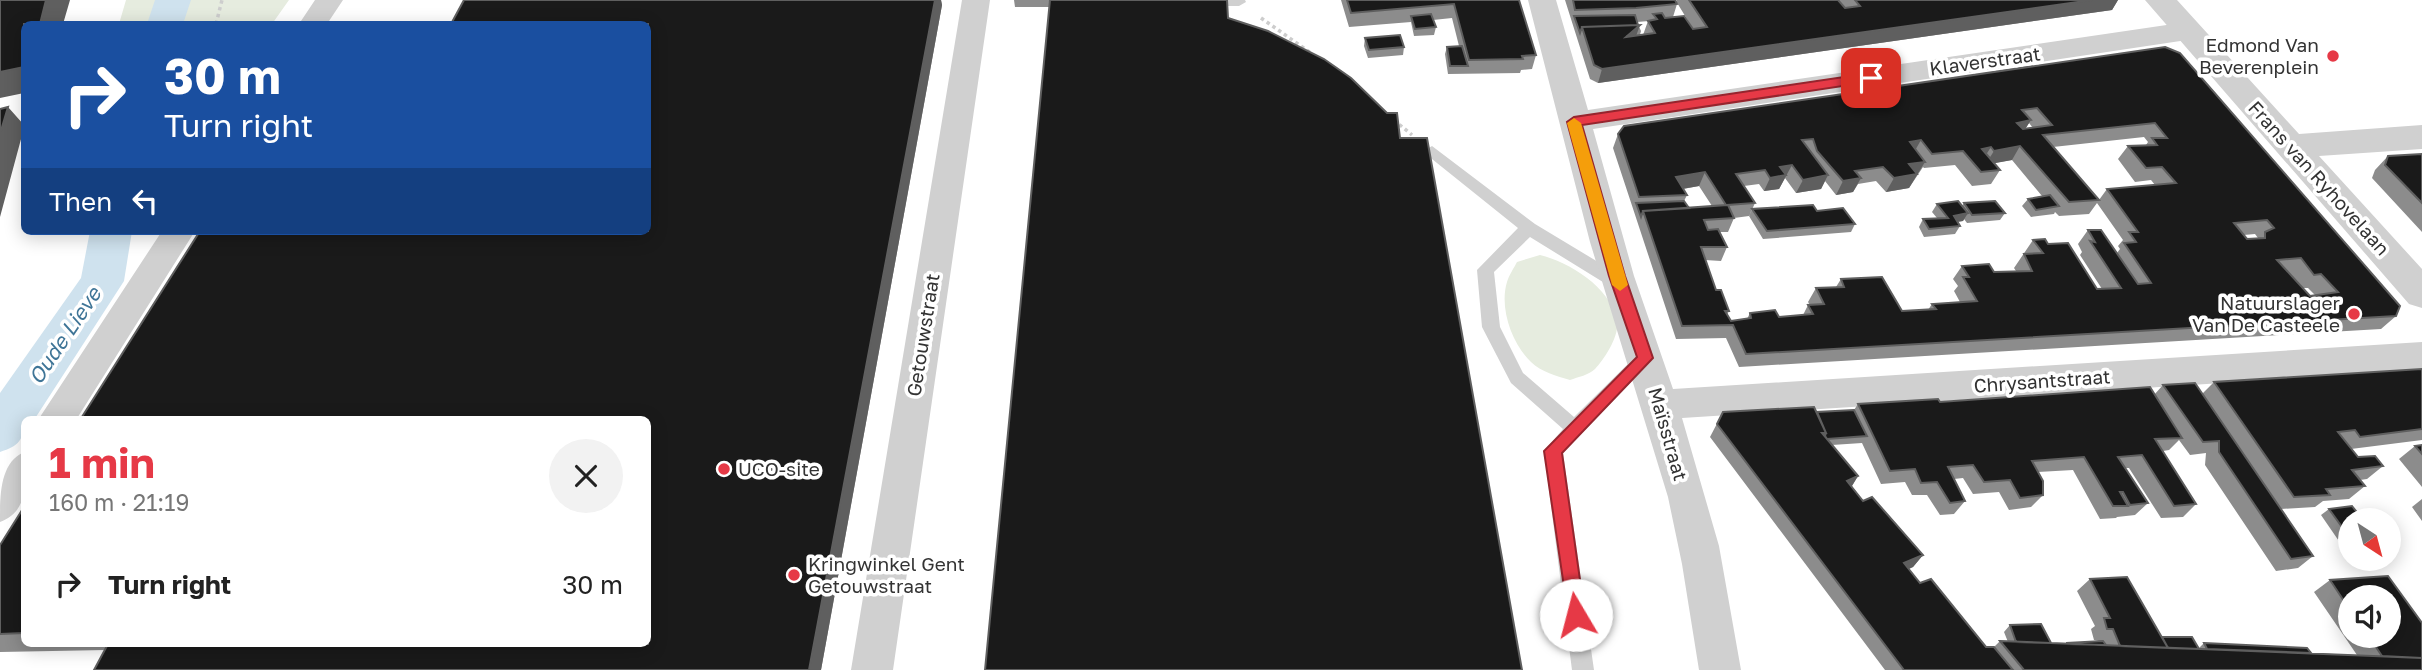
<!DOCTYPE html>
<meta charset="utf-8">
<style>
body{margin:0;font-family:"Golos Text",sans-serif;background:#f2f2f2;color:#222;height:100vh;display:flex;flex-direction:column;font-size:26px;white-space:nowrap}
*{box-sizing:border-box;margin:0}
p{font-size:23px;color:#767676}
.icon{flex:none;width:38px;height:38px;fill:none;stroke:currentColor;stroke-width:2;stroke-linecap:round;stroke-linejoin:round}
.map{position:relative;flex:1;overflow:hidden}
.sheet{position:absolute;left:21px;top:416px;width:630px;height:231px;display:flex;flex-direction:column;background:#fff;border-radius:10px;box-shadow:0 4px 18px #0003}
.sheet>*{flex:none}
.hud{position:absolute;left:21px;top:21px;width:630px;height:214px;border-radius:10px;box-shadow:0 4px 18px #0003;background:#1a4fa0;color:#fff;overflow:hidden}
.needle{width:46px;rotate:144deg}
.fabs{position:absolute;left:2338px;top:508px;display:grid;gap:14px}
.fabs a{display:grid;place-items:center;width:63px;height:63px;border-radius:50%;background:#fff;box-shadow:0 4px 18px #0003;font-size:35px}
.pin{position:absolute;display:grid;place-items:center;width:60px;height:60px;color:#fff;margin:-30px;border-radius:14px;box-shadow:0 4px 10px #0006}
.me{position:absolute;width:77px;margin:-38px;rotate:352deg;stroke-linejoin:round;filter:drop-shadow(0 0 5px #0008)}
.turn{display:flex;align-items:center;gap:24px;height:147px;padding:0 28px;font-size:32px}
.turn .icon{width:91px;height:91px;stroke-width:2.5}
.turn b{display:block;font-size:49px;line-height:60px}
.then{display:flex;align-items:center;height:66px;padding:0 28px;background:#0003;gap:14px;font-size:26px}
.round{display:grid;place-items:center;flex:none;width:74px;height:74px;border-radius:37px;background:#f2f2f2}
.headline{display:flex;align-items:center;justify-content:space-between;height:119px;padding:0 28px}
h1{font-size:42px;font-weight:700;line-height:52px;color:#e63946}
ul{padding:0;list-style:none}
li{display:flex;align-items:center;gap:21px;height:98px;padding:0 28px}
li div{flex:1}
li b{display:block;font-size:26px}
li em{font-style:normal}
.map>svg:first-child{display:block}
.green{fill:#e6ecdf}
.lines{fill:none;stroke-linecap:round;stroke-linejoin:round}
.canal{fill:#cfe2ee;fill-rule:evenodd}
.path{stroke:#cdcdcd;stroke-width:3.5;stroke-dasharray:3.5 3.5;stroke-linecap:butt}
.service{fill:#d0d0d0;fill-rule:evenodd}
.minor{fill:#d0d0d0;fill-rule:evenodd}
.tertiary{fill:#d0d0d0;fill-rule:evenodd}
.wall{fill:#8c8c8c;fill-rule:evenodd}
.shaded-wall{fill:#5f5f5f}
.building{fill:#1a1a1a;stroke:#5f5f5f;stroke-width:2;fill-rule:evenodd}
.route{fill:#e63946;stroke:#96252e;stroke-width:2}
.slow{fill:#f59e0b}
.poi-dot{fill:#e63946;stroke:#fff;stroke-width:2.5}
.labels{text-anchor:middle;stroke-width:7;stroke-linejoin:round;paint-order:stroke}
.poi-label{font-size:19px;fill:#333;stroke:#fff;text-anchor:end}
.street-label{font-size:19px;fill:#333;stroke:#fff}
.water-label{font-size:21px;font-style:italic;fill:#3f7597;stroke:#fff}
</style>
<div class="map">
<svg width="2422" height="670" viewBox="0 0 2422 670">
<rect width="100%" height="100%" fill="#fff"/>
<!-- green -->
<path class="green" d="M126,0H289L272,24H119Z
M1540,255C1569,262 1610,287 1617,320C1620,335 1605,358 1595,369C1589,375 1578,377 1570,380C1557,376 1541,372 1531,362C1512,344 1499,308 1507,282C1509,275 1514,268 1517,262Z"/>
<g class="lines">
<!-- canal -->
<path class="canal" d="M155,0H191L183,24H147Z
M90,231H132L124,281L34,420H24C24,440 19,446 0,452V393L81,278Z"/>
<!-- path -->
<path class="path" d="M1261,18L1311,53
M216,24L222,0
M1394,120L1412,135"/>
<!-- service -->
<path class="service" d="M1199,0H1245L1246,2L1239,6H1205L1200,5Z
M1432,146L1535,224L1623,277L1625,282L1623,287H1611L1530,237L1494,272L1500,327L1523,373L1574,417L1639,353H1651L1654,358L1563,453L1594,670H1572L1544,451L1563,429L1511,383L1482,327L1477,270L1518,228L1427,155L1424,151Z"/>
<!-- minor -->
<path class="minor" d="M315,0H343L327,24H299Z
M962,0H990L893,670H851Z
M1528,0H1556L1588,110L2187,22L2197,25L2201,31L2197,37L2187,40L1593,129L1634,276L1673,389L2422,342V370L1682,418L1719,546L1741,670H1699L1682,564L1668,497L1590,242Z
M162,231H195L76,420H38Z
M24,452C26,479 30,511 0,522C0,494 0,463 24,452Z"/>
<!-- tertiary -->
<path class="tertiary" d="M2145,0H2177L2299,134L2422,125V149L2319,156L2422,269V308L2409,304Z"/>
</g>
<!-- wall -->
<path class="wall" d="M464,0H941L942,5L821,670H94L105,650L0,652V545L24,507V644H648V231Z
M1014,0H1227L1228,18L1400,138L1522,670L1049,7H1015Z
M1341,0H1519L1536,55L1532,69L1521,70L1520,73L1448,74L1445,54L1447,47L1459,46L1452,18L1433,20L1436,27L1434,35L1414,36L1411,22L1349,27Z
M1565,0H1675L1677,4L1673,17L1693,29L1676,1L1677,0H2118L2112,10L1598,83L1590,79ZM1648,21L1643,35H1640L1641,31L1637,22L1649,21Z
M1365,38L1404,47L1403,55L1368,58L1364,46Z
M2165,47L2396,316L2381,329L1739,367L1726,338L1676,339L1613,148L1618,134ZM2029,123L2033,128L2025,129ZM2144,137L2148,142L2146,145L2128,146L2118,159L2135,182L2151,180L2155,185L2107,189L2099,200L2053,147ZM2012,160L2042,196L2028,199L2022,206L2031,217L2054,214L2055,212L2059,216L2089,214L2097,203L2123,240L2118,246L2120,249L2117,253L2088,230L2078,244L2082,252L2080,255L2102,289H2097L2048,244L2033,240L2014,268L2016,271L1994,272L1962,266L1953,279L1958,286L1954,291L1960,302L1932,304L1928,310L1902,311L1841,279L1836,287L1816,288L1808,302L1810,305H1808L1803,315L1779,317L1750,313L1747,319L1731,321L1727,315L1729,311L1716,290L1705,260L1721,261L1727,247L1720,232H1728L1734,218L1749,216L1755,203L1744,186L1759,184L1764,191L1779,189L1785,178L1796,193L1821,189L1825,181L1836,195L1853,192L1858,184L1876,181L1886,192L1909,188L1923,167L1924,168L1955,165L1972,186L1991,184L2000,170L1994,163ZM1699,186L1712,206L1689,208L1684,201L1687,195L1683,189ZM2255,234L2258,238L2247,239L2244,235ZM2303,288H2308L2315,295L2310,296Z
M2422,154V232L2372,178L2375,170L2388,156Z
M1964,203L2005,213L2000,220L1967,223L1964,219L1963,221L1957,222L1960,226L1955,234L1924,237L1919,227L1923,219L1937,218L1932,212L1937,204L1962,206Z
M1752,209L1817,211L1855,224L1851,232L1763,239L1749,216Z
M2422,369V440L2351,449L2358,457L2375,456L2383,466L2367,479L2360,480L2365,486L2349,499L2323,501L2315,507L2281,509L2313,556L2298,568L2276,571L2205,465L2206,453L2190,455L2179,440L2169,450L2163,451L2196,504L2183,517L2161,518L2129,468H2125L2148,503L2135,515L2117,517L2116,518L2100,519L2073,470L2038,472L2043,481V495L2031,507L2009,510L1999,492L1973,494L1963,478L1954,479L1965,501L1954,514L1940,515L1927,495H1912L1905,482L1881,484L1862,443L1832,445L1858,476L1852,486L1863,501L1872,497L1923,555L1913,567L1909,569L1920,583L1931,579L1986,647H1994L2000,641L2008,642L2004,632L2010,625L2041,624L2051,643L2065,644L2067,643L2099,641L2094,640L2091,629L2095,626L2077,591L2090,579L2127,577L2162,637H2192L2199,648L2204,643L2307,648L2311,653L2357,655L2314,592L2330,580L2388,576L2422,623V670H1885L1710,437L1723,412L1814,407L1817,412L1854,410L1858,404L1938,399L1940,402L2150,387L2154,395L2163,385L2195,383L2202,394L2214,382ZM2350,597H2389V635H2350Z
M2422,445V487L2399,459L2415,446Z
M2422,499V521L2412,507Z
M2329,509L2350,520V547H2343L2321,515Z"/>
<!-- shaded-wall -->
<path class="shaded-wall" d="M46,0H70L63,24H40Z
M935,0H941L942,5L821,670H809Z
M2092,0H2118L2112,10L1598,83L1602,69Z
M1640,25L1635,39L1626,37Z
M24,67V93L0,98V72Z
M8,107L24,125V128L0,217V134Z
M2031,120L2022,134L2017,123Z
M1921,140L1913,154L1910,142Z
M2020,146L2012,160L1985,165L1994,151Z
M1991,147L1982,161V149Z
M1925,162L1909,188L1886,192L1894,178L1909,164Z
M1792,165L1779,189L1764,191L1770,178L1780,167Z
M1705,172L1699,186L1670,191L1676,177Z
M1828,175L1821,189L1796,193L1803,180Z
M1861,178L1853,192L1836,195L1843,181Z
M1968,213L1963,221L1949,223L1954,216Z
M1858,476L1850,489L1847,481Z
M1923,555L1913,567L1894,575L1904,563Z"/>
<!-- building -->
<path class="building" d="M0,0H46L40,24H24V67L0,72Z
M464,0H935L809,670H94L108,644H648V420H80L200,231H648V24H451Z
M1050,0H1227L1228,18L1268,31L1324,59L1351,78L1387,113H1397L1400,138H1427L1522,670H985Z
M1347,0H1519L1536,55L1522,56L1523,59L1469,60L1454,4L1351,13Z
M1573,0H1675L1677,4L1636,8L1575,10Z
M1689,0H1838L1845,8L1860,6L1855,0H2092L1602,69L1594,65L1582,27L1640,25L1626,37L1655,33L1648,21L1657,19L1653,14L1662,13L1665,18L1684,16L1693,29L1707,27Z
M1431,14L1436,27L1415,29L1411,16Z
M1635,15L1638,25L1582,27L1580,33L1574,16Z
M1400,35L1404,47L1369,50L1365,38Z
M1462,46L1468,66H1450L1447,47Z
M2165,47L2180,53L2400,306L2396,316L1746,354L1733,325L1682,326L1643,211L1726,205L1705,172L1676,177L1687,195L1639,197L1618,134L1624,126ZM2037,108L2052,125L2023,129L2017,123L2031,120L2022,110ZM2155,123L2167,138H2152L2157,145L2128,146L2146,168L2162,167L2176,183L2107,189L2138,232H2129L2136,242L2124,243L2151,283L2138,284L2101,230H2088L2095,242L2090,241L2121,288L2097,289L2068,243L2048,244L2045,239L2033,240L2043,253L2024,254L2032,271L1994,272L1989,264L1962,266L1969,277H1963L1977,301L1932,304L1936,309L1902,311L1882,277L1841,279L1844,287L1816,288L1824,304L1808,305L1813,314L1779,317L1775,310L1750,313L1751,318L1731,321L1725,311H1729L1721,290H1716L1701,247H1727L1718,229L1708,230L1704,220L1734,218L1728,205L1755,203L1736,174L1765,170L1770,178L1786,175L1780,167L1792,165L1803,180L1828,175L1802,140L1813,139L1817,151L1843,181L1861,178L1855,171L1883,167L1894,178L1917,174L1909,164L1925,162L1910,142L1921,140L1932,154L1963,151L1981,172L2000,170L1982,149L1991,147L1994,151L2020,146L2069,202L2099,200L2043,135ZM2267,220L2274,228L2265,232V238L2247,239L2234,223ZM2301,258L2314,275L2321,274L2338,292L2310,296L2277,260Z
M8,107L0,134V109Z
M2422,154V203L2385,165L2388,156Z
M2050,195L2059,206L2036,210L2028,199Z
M1684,201L1689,208L1643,211L1641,217L1636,203Z
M1958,201L1968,213L1954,216L1960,226L1929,229L1923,219L1948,218L1937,204Z
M1995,201L2005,213L1972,215L1964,203Z
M1813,205L1817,211L1843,208L1855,224L1767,231L1752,209Z
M2422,369V429L2360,437L2355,430L2338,432L2358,457L2375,456L2383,466L2352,470L2365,486L2326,489L2330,495L2294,497L2214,382Z
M2195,383L2313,556L2291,559L2219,452V441L2203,442L2163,385Z
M2150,387L2182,438L2155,439L2196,504L2174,506L2142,455L2118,457L2148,503L2130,505L2123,492H2120L2128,506H2113L2084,457L2032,461L2043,481V495L2020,498L2010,480L1984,482L1973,465L1948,467L1965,501L1950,503L1937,482L1921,483L1915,469L1890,471L1858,404L1938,399L1940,402Z
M1814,407L1826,433H1822L1858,476L1847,481L1863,501L1872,497L1923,555L1904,563L1920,583L1931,579L1986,647H1994L2013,670H1904L1717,424L1723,412Z
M1854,410L1867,436L1827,439L1825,436L1826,433L1817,412Z
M2422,445V454L2415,446Z
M2352,506L2363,520H2350V538L2329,509Z
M24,507V633L0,634V545Z
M2388,576L2422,623V658L2382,656L2368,635H2389V597H2350V610L2330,580Z
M2127,577L2168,648L2120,646L2113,629H2107L2104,618H2110L2090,579Z
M2041,624L2051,643L2016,642L2010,625Z
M2162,637H2192L2199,649L2168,648Z
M2000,641L2422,658V670H2024Z
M2103,641L2106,645L2067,644V643Z
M2204,643L2307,648L2311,653L2207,649Z"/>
<!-- route -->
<path class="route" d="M1871,73L1876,75V81L1582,125L1625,276L1653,358L1562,453L1585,615L1582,621L1576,624L1569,621L1544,451L1637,357L1609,276L1567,122L1574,117Z"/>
<!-- slow -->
<path class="slow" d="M1574,118L1581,123L1628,285L1620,291L1612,285L1567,123Z"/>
<!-- markers -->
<g class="poi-dot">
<circle cx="2333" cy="56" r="7"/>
<circle cx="2354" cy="314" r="7"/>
<circle cx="724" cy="469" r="7"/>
<circle cx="794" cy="575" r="7"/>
</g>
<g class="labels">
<!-- poi labels -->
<g class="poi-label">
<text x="2319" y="52">Edmond Van<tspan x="2319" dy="22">Beverenplein</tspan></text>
<text x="2340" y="310">Natuurslager<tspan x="2340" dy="22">Van De Casteele</tspan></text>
<text x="738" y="476" text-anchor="start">UCO-site</text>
<text x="808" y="571" text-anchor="start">Kringwinkel Gent<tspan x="808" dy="22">Getouwstraat</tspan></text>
</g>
<!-- street labels -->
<g class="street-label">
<text transform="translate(1985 61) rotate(-8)" y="7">Klaverstraat</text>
<text transform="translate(2319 178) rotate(48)" y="7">Frans van Ryhovelaan</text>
<text transform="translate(923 335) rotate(-81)" y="7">Getouwstraat</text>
<text transform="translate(2042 381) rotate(-4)" y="7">Chrysantstraat</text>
<text transform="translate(1668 434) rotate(74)" y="7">Maïsstraat</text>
</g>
<!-- water labels -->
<g class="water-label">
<text transform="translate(65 336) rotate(-56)" y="7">Oude Lieve</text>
</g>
</g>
</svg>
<div class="fabs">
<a><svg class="needle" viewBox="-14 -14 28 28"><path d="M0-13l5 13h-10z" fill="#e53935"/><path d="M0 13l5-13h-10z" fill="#767676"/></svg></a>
<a><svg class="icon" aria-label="sound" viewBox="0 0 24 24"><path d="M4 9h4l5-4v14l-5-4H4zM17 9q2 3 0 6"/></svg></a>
</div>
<div class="pin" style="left:1871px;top:78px;background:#d93025"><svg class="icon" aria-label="arrive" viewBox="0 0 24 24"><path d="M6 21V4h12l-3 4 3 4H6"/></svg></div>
<svg class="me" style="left:1576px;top:615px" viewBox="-20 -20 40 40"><circle r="19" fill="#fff"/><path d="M0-13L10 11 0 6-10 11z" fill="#e63946"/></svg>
<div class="hud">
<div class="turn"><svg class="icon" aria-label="right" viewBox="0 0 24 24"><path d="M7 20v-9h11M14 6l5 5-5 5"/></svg><div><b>30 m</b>Turn right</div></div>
<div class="then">Then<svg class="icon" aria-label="left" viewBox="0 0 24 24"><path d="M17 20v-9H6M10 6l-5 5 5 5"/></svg></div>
</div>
<section class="sheet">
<div class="headline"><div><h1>1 min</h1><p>160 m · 21:19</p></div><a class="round"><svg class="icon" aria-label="close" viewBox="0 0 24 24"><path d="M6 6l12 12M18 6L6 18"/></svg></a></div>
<ul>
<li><svg class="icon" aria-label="right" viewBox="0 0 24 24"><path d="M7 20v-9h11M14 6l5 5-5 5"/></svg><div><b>Turn right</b></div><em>30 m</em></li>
</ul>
</section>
</div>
